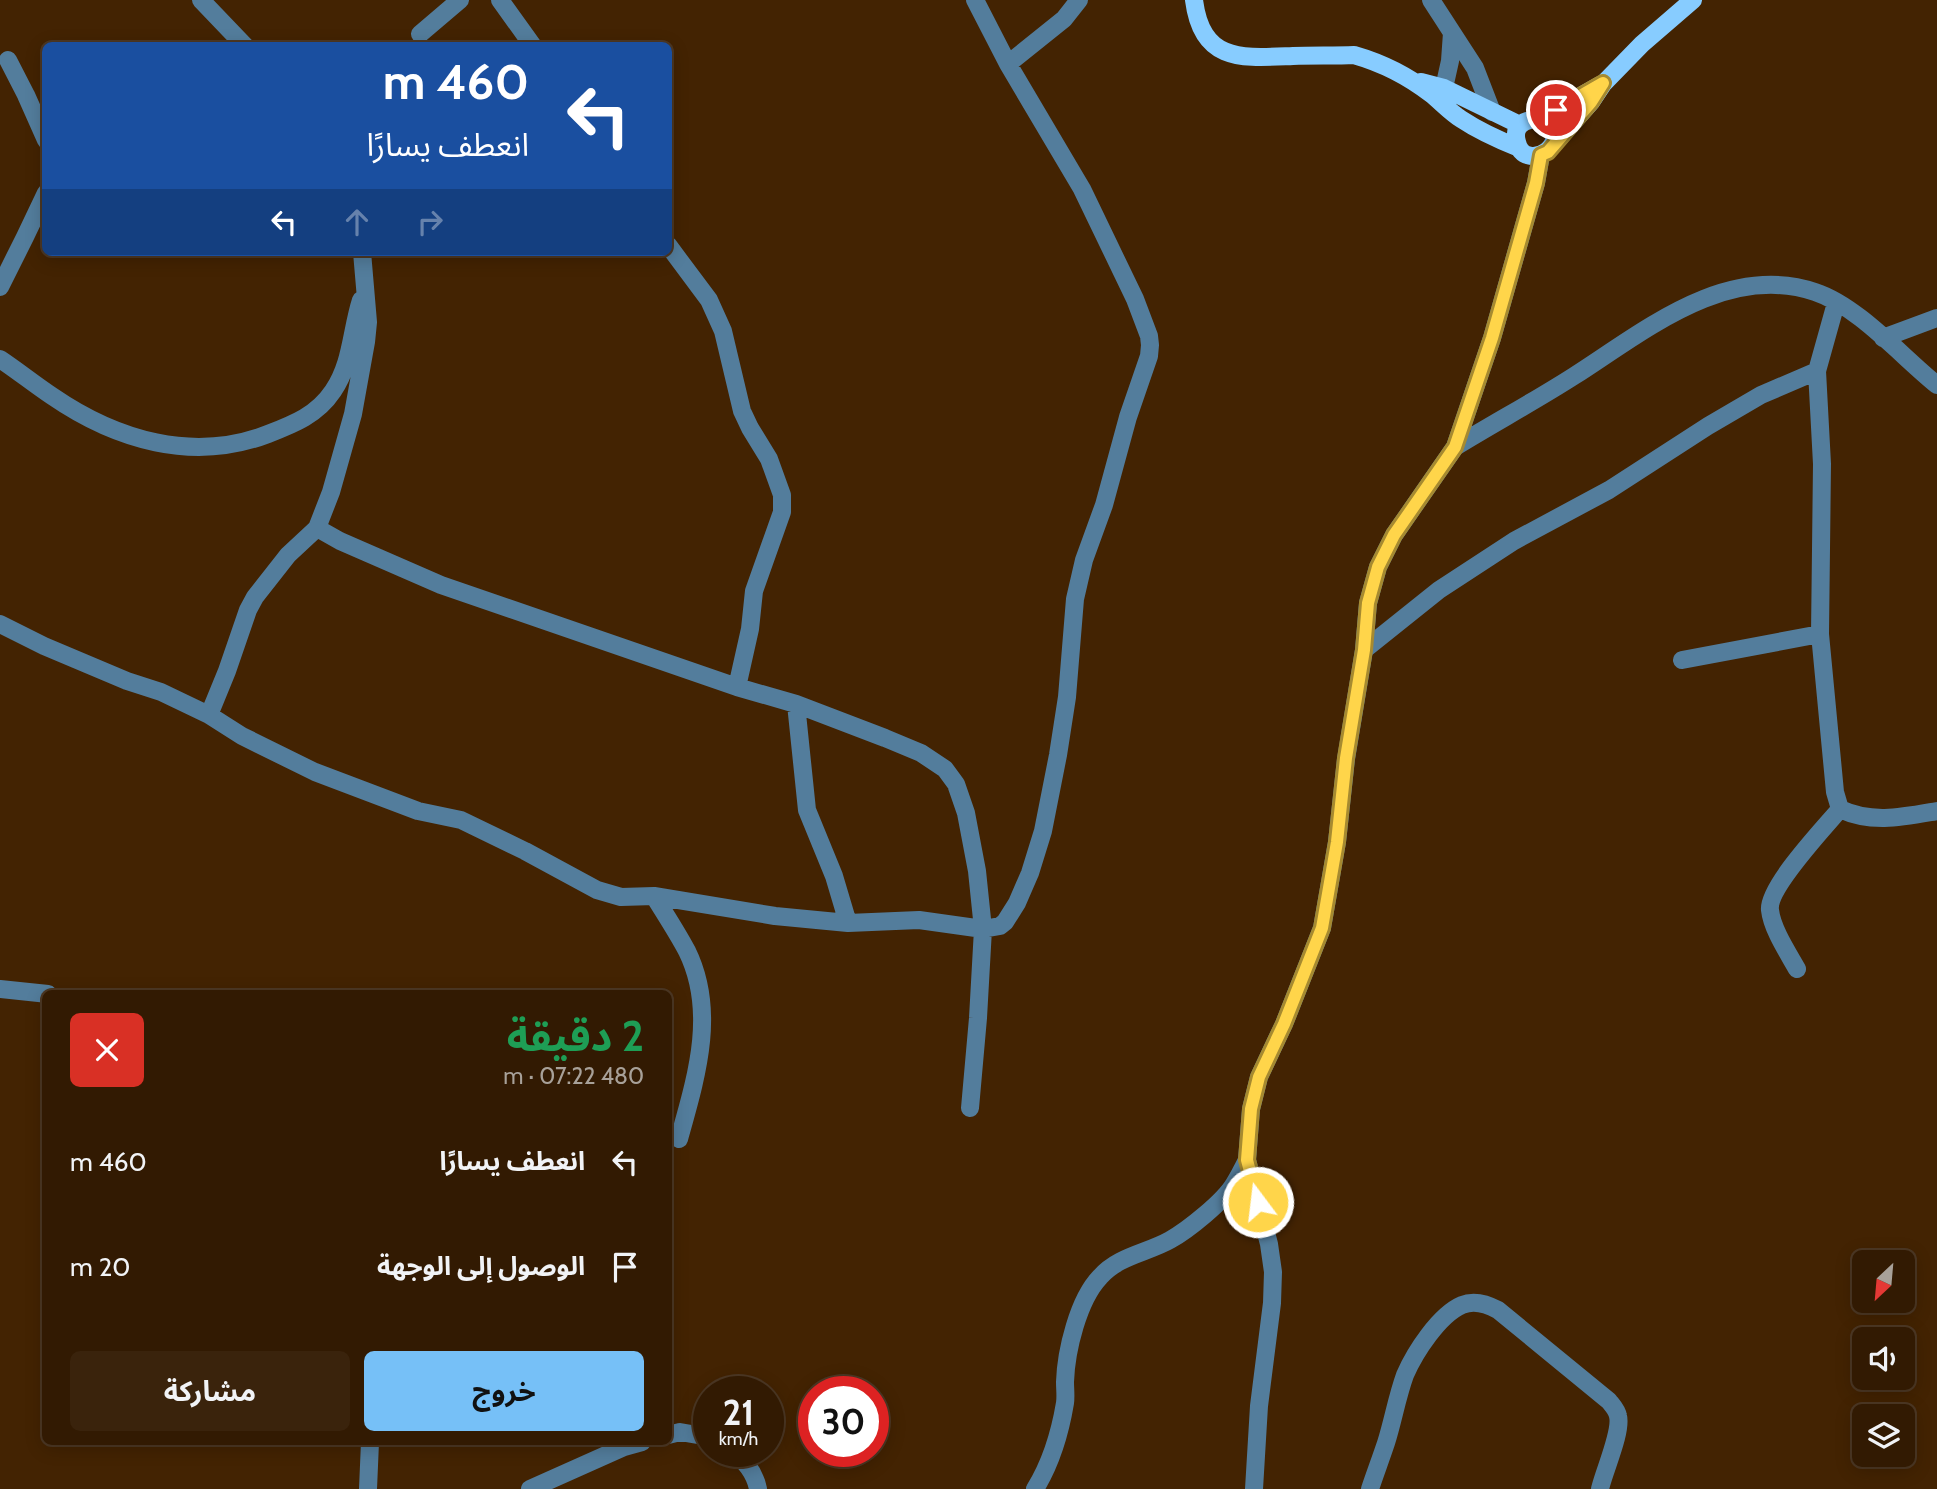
<!DOCTYPE html>
<html lang="ar">
<meta charset="utf-8">
<style>
body{margin:0;font-family:Cabin,"Noto Sans Arabic",sans-serif;background:#3a230c;color:#f1f3f6;direction:rtl;height:100vh;display:flex;flex-direction:column;font-size:26px;white-space:nowrap}
*{box-sizing:border-box;margin:0}
p{font-size:23px;color:#a8a199}
.icon{flex:none;width:38px;height:38px;fill:none;stroke:currentColor;stroke-width:2;stroke-linecap:round;stroke-linejoin:round}
.map{position:relative;flex:1;overflow:hidden;direction:ltr}
.panel{position:absolute;left:42px;top:990px;width:630px;height:455px;display:flex;flex-direction:column;background:#321a02;border-radius:10px;box-shadow:0 4px 18px #0003,0 0 0 2px #4d3824;direction:rtl}
.panel>*{flex:none}
.top-card{position:absolute;left:42px;top:42px;width:630px;height:214px;border-radius:10px;box-shadow:0 4px 18px #0003,0 0 0 2px #4d3824;direction:rtl;background:#1a4fa0;color:#fff;overflow:hidden}
.needle{width:46px;rotate:206deg}
.buttons{position:absolute;left:1852px;top:1250px;display:grid;gap:14px}
.buttons a{display:grid;place-items:center;width:63px;height:63px;border-radius:10px;background:#321a02;box-shadow:0 4px 18px #0003,0 0 0 2px #4d3824;font-size:35px}
.speed{position:absolute;left:693px;top:1376px;display:flex;gap:14px;font-size:35px;font-weight:700;text-align:center}
.speed>*{display:grid;place-content:center;width:91px;height:91px;border-radius:50%;background:#321a02;box-shadow:0 4px 18px #0003,0 0 0 2px #4d3824;line-height:1}
.speed small{font-size:18px;font-weight:400}
.speed .limit{border:10px solid #d22;background:#fff;color:#111}
.pin{position:absolute;display:grid;place-items:center;width:60px;height:60px;color:#fff;margin:-30px;border:4px solid #fff;border-radius:50%;box-shadow:0 2px 7px #0007}
.me{position:absolute;width:77px;margin:-38px;rotate:345deg;stroke-linejoin:round;filter:drop-shadow(0 0 5px #0008)}
.turn{display:flex;align-items:center;gap:24px;height:147px;padding:0 28px;font-size:32px}
.turn .icon{width:91px;height:91px;stroke-width:2.5}
.turn b{display:block;font-size:49px;line-height:60px}
.lanes{display:flex;align-items:center;height:66px;padding:0 28px;background:#0003;justify-content:center;gap:35px;direction:ltr}
.lanes .off{opacity:.35}
.round{display:grid;place-items:center;flex:none;width:74px;height:74px;border-radius:10px;background:#3a230c}
.head{display:flex;align-items:center;justify-content:space-between;height:119px;padding:0 28px}
h1{font-size:42px;font-weight:700;line-height:52px;color:#1e9e55}
.action{display:flex;gap:14px;margin-top:auto;padding:14px 28px}
.action a{flex:1;height:80px;border-radius:10px;background:#76c0f7;color:#111;font-size:28px;font-weight:700;line-height:80px;text-align:center}
.action a+a{background:#3a230c;color:#f1f3f6}
ul{padding:0;list-style:none}
li{display:flex;align-items:center;gap:21px;height:105px;padding:0 28px}
li div{flex:1}
li b{display:block;font-size:26px}
li em{font-style:normal}
.map>svg:first-child{display:block}
.lines{fill:none;stroke-linecap:round;stroke-linejoin:round}
.minor{stroke:#537d9c;stroke-width:18}
.major{stroke:#87ccff;stroke-width:18}
.route-casing{stroke:#a68a30;stroke-width:18}
.route{stroke:#ffd54a;stroke-width:12}
</style>
<div class="map">
<svg width="1937" height="1489" viewBox="0 0 1937 1489">
<rect width="100%" height="100%" fill="#432302"/>
<g class="lines">
<!-- minor -->
<path class="minor" d="M201,0L245,46
M500,0L533,46
M1431,0L1475,68L1492,112
M420,34L460,0
M8,60L26,95L46,140
M1008,64L1064,19L1079,0
M1444,88L1450,61L1452,33
M668,245L709,300L723,331L742,411L750,428L769,459L782,495V512L754,591L750,629L737,687
M0,287L25,237L46,193
M1883,338L1937,318
M0,359C18,371 34,384 52,396C116,440 193,463 268,434C294,424 317,415 333,391C352,363 351,331 361,300
M1455,447C1494,423 1535,401 1574,376C1643,332 1726,262 1815,292C1858,306 1902,357 1937,385
M317,528L340,541L441,585L737,687L796,704L885,738L921,753L945,769L956,784L966,813L977,871L983,929L978,1018L970,1108
M0,624L44,646L127,681L161,692L209,715L242,736L315,772L418,811L461,820L525,851L597,890L621,897L654,896L775,916L848,923L919,920L983,929L1000,926L1005,922L1017,903L1030,873L1043,831L1058,755L1067,697L1075,599L1084,560L1104,505L1128,417L1149,356L1150,345L1149,336L1135,299L1082,189L1008,64L975,0
M1364,650L1439,590L1514,541L1609,490L1708,426L1761,395L1817,371
M1682,660L1820,634
M796,704L807,810L834,876L848,923
M209,715L227,671L248,610L255,597L288,555L317,528L331,492L353,414L366,342L368,322L362,252
M1840,809C1872,824 1903,817 1937,811
M654,896C665,914 677,932 687,951C717,1012 696,1078 679,1139
M1797,969C1788,953 1772,929 1770,910C1767,888 1824,828 1840,809L1835,792L1820,634L1822,464L1817,371L1836,303
M0,989L48,994
M668,1435L680,1432L709,1437
M732,1451C744,1460 755,1473 758,1489
M368,1489L370,1442
M530,1489L624,1447L642,1442
M1035,1489C1051,1463 1060,1433 1065,1403C1066,1396 1065,1389 1065,1382C1066,1351 1078,1300 1100,1277C1118,1256 1147,1253 1170,1240C1188,1230 1224,1201 1234,1184C1239,1176 1243,1168 1247,1160
M1254,1489L1259,1406L1272,1303L1273,1272L1269,1244L1247,1160L1251,1109L1259,1077L1284,1024L1322,928L1337,842L1346,759L1364,650L1368,603L1378,567L1394,535L1455,447L1492,338L1536,183L1541,155
M1370,1489C1375,1474 1381,1458 1386,1443C1393,1421 1397,1397 1405,1375C1415,1352 1439,1315 1462,1305C1474,1300 1487,1304 1498,1310L1609,1401C1613,1406 1617,1410 1618,1416C1622,1432 1604,1471 1600,1489"/>
<!-- major -->
<path class="major" d="M1194,0C1202,63 1242,58 1293,56C1313,55 1334,56 1354,55C1382,63 1408,76 1431,94C1441,102 1450,112 1461,119C1479,131 1499,140 1519,148
M1421,82L1444,88L1520,125
M1540,119C1580,140 1525,176 1517,142C1512,125 1525,119 1540,119L1600,85
M1552,146L1591,102L1603,84L1642,44L1693,0"/>
</g>
<g class="lines">
<defs>
<path id="route" d="M1258,1202L1247,1160L1251,1109L1259,1077L1284,1024L1322,928L1337,842L1346,758L1364,650L1368,603L1378,567L1394,535L1455,447L1492,338L1536,183L1541,155L1548,152L1591,102L1603,83L1556,110"/>
</defs>
<!-- route casing -->
<use href="#route" class="route-casing"/>
<!-- route -->
<use href="#route" class="route"/>
</g>
</svg>
<div class="buttons">
<a><svg class="needle" viewBox="-14 -14 28 28"><path d="M0-13l5 13h-10z" fill="#e53935"/><path d="M0 13l5-13h-10z" fill="#a8a199"/></svg></a>
<a><svg class="icon" aria-label="sound" viewBox="0 0 24 24"><path d="M4 9h4l5-4v14l-5-4H4zM17 9q2 3 0 6"/></svg></a>
<a><svg class="icon" aria-label="layers" viewBox="0 0 24 24"><path d="M12 4l9 5-9 5-9-5zM3 14l9 5 9-5"/></svg></a>
</div>
<div class="speed"><div>21<small>km/h</small></div><div class="limit">30</div></div>
<div class="pin" style="left:1556px;top:110px;background:#d93025"><svg class="icon" aria-label="arrive" viewBox="0 0 24 24"><path d="M6 21V4h12l-3 4 3 4H6"/></svg></div>
<svg class="me" style="left:1258px;top:1202px" viewBox="-20 -20 40 40"><circle r="17" fill="#ffd54a" stroke="#fff" stroke-width="3"/><path d="M0-11L8 9 0 5-8 9z" fill="#fff"/></svg>
<div class="top-card">
<div class="turn"><svg class="icon" aria-label="left" viewBox="0 0 24 24"><path d="M17 20v-9H6M10 6l-5 5 5 5"/></svg><div><b>460 m</b>انعطف يسارًا</div></div>
<div class="lanes"><svg class="icon" aria-label="left" viewBox="0 0 24 24"><path d="M17 20v-9H6M10 6l-5 5 5 5"/></svg><svg class="icon off" aria-label="ahead" viewBox="0 0 24 24"><path d="M12 20V5M6 11l6-6 6 6"/></svg><svg class="icon off" aria-label="right" viewBox="0 0 24 24"><path d="M7 20v-9h11M14 6l5 5-5 5"/></svg></div>
</div>
<section class="panel">
<div class="head"><div><h1>2 دقيقة</h1><p>480 m · 07:22</p></div><a class="round" style="background:#d93025;color:#fff"><svg class="icon" aria-label="close" viewBox="0 0 24 24"><path d="M6 6l12 12M18 6L6 18"/></svg></a></div>
<ul>
<li><svg class="icon" aria-label="left" viewBox="0 0 24 24"><path d="M17 20v-9H6M10 6l-5 5 5 5"/></svg><div><b>انعطف يسارًا</b></div><em>460 m</em></li>
<li><svg class="icon" aria-label="arrive" viewBox="0 0 24 24"><path d="M6 21V4h12l-3 4 3 4H6"/></svg><div><b>الوصول إلى الوجهة</b></div><em>20 m</em></li>
</ul>
<div class="action"><a>خروج</a><a>مشاركة</a></div>
</section>
</div>
